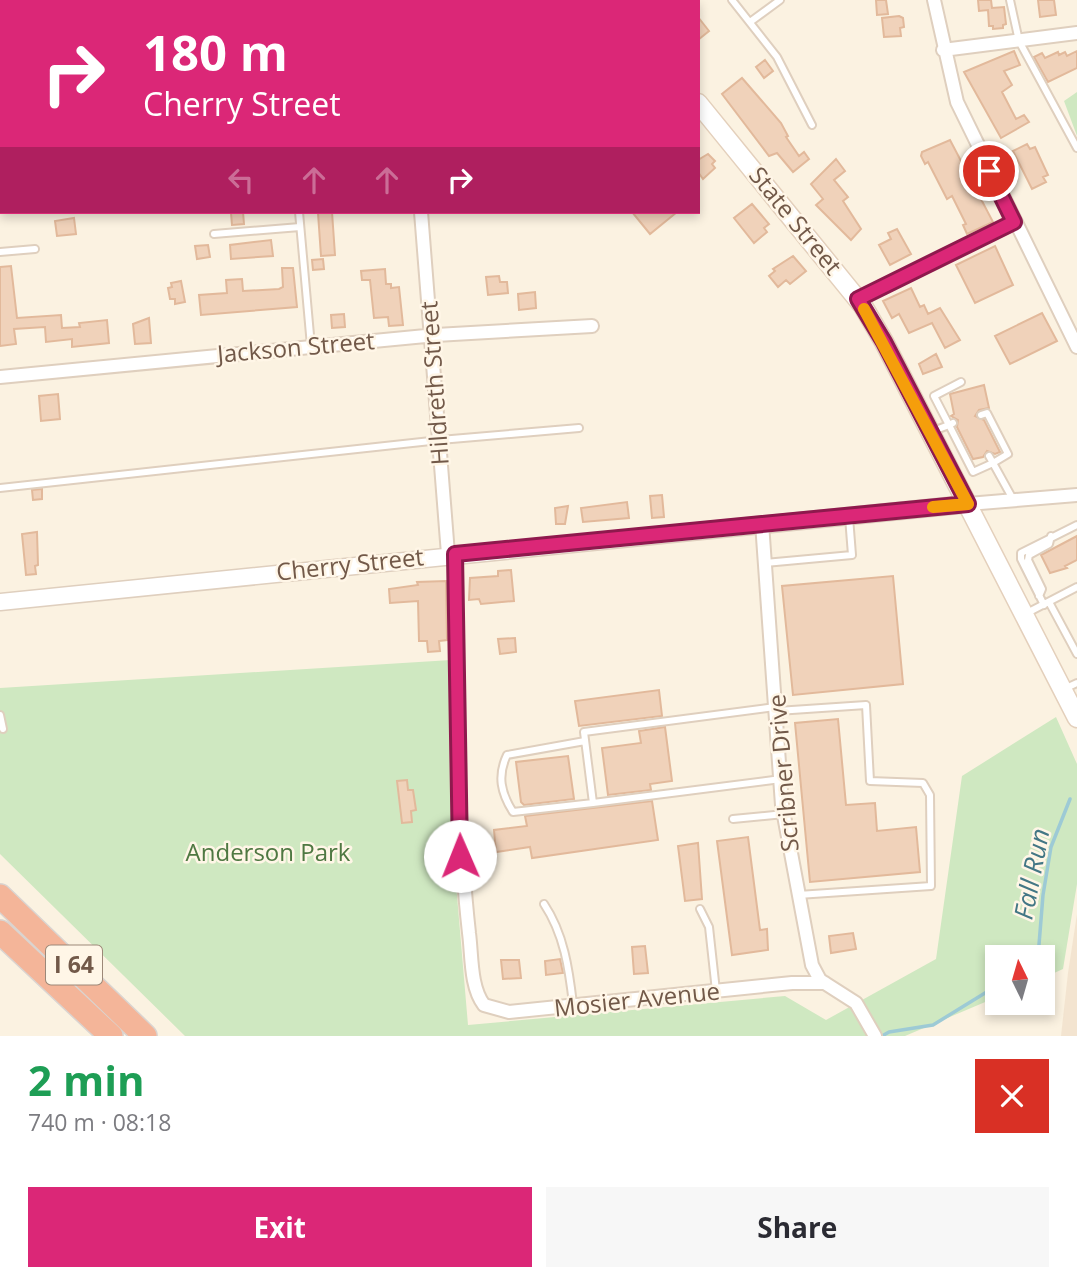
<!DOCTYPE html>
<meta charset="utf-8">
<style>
body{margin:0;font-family:"Open Sans",sans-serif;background:#f7f7f7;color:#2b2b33;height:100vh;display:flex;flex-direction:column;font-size:26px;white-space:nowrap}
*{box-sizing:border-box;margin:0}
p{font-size:23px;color:#7c7c81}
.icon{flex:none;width:38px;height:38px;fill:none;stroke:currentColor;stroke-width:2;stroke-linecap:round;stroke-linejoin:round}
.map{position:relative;height:1036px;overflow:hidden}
.drawer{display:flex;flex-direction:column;background:#fff;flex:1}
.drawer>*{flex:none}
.top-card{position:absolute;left:0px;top:0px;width:700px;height:214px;box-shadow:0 4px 10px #0003;background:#db2777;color:#fff;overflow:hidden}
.needle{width:46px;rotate:355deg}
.controls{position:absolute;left:985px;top:945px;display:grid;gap:14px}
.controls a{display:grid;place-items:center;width:70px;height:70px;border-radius:0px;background:#fff;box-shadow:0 4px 10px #0003;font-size:35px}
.pin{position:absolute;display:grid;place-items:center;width:60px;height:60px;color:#fff;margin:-30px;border:4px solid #fff;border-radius:50%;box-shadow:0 2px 7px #0007}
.me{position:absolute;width:77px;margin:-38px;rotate:359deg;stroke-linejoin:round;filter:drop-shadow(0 0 5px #0008)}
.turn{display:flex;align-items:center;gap:24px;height:147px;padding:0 28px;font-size:32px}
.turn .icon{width:91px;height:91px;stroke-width:2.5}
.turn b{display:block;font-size:49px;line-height:60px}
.lanes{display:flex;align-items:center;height:66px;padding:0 28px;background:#0003;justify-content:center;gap:35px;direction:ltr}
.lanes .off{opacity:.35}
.round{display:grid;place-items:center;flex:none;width:74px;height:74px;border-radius:0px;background:#f7f7f7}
.summary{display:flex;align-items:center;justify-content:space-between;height:119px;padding:0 28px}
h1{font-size:42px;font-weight:700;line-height:52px;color:#1e9e55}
.primary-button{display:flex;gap:14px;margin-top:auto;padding:14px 28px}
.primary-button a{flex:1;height:80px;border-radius:0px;background:#db2777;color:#fff;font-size:28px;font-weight:700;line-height:80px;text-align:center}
.primary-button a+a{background:#f7f7f7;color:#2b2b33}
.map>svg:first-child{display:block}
.residential{fill:#f3e4d0}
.green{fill:#cfe8c1}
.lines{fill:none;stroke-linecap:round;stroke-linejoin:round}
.stream{stroke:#9dcad5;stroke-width:3.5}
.building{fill:#f0d2ba;stroke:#e2b99b;stroke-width:2}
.service-casing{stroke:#dfcfbe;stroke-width:10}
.minor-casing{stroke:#dfcfbe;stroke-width:16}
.tertiary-casing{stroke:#dfcfbe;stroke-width:19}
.secondary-casing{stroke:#e4d0bc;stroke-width:21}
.motorway-casing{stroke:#dad4d0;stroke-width:26}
.service{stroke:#fff;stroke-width:6}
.minor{stroke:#fff;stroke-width:12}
.tertiary{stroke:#fff;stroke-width:16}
.secondary{stroke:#fff;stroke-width:18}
.motorway{stroke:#f4b599;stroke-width:23}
.route-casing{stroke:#8e194d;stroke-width:18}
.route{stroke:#db2777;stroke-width:12}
.slow{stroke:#f59e0b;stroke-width:12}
.labels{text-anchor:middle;stroke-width:5;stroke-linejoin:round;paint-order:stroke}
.shield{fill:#fff6e7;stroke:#9c8878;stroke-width:2}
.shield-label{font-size:23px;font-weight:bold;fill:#725949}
.street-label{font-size:24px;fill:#725949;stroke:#fff6e7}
.park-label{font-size:24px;fill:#4f7842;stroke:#fff6e7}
.water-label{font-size:26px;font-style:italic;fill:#437785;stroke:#fff6e7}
</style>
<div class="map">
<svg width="1077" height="1036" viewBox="0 0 1077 1036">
<rect width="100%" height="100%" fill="#fbf2e1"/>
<!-- residential -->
<path class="residential" d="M1077,914V1036H1061L1068,973Z"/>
<!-- green -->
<path class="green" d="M1077,92V136L1064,101Z
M451,660V825L468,1025L785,996L826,1020L936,959L962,776L1056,717L1077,764V884L1063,969L1043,978V957H998L997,997L905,1036H185L0,854V688Z"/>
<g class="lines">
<!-- stream -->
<path class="stream" d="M1038,957L1043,895L1051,847L1070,799
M882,1036L889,1032L933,1025L998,985"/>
</g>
<!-- building -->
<path class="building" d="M876,0H886L888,14L877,15Z
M978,0H991L992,8L1004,7L1006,24L1003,25V28L993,29V26H989L988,10L979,11Z
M1038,0H1054L1056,15L1040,17Z
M899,16L903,18L904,27L900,28L901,36L884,37L882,18Z
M698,17L709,31L698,40Z
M1014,51L1020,65L1004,71L1012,85L1002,92L1016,119L1024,115L1029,122L1001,138L964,72Z
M1077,51V68L1048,82L1034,57L1042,53L1045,58L1058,52L1059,55L1065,52L1067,56Z
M765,60L773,71L764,78L756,67Z
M742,78L781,123L788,136L786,137L799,156L804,152L809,159L793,172L777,153L769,156L722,94Z
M950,140L993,222L967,234L963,225L966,224L952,196L947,199L928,162L925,164L921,156L922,152Z
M1027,144L1030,149L1035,147L1048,175L1043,177L1046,182L1032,189L1013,151Z
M708,154L715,161L712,164L715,168L703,179L698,172V160Z
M836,159L845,171L834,180L848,197L843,201L861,229L851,240L816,205L823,199L811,184Z
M752,204L769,224L764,228L767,232L754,243L734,218Z
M243,212L244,224L232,225L231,213Z
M332,212L335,255L321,256L318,213Z
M632,212H677L650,234Z
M74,218L76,234L57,236L55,221Z
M897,229L911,254L890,265L879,245L891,239L888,233Z
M271,240L273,256L231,259L230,245Z
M208,245L210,257L197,259L195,246Z
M995,246L1013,285L975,303L956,265Z
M793,256L806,271L790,284L786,280L778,287L769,276L775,271L773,269Z
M323,259L324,269L313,270L312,260Z
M11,266L17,318L61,315L62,328L80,327L79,323L107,320L109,343L72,347V339L46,342L45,327L14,329L16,344L0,346V267Z
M282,268H293L297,307L201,315L199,295L227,293L226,280L242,279L243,291L279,289L283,287Z
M385,269L386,284H391V288L399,287L403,325L389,326L388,317L374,318L370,280H362L361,271Z
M499,276L500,282H507L508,293L488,295L486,277Z
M181,281L185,302L175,304V299H170L168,288L172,287L171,283Z
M911,288L920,307L924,305L928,314L940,308L960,340L945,348L932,323L909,333L899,314L892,318L883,301Z
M535,292L536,308L519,310L518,294Z
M1042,313L1057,341L1010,364L995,336Z
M344,314L345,327L332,328L331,315Z
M149,318L151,343L135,344L133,324Z
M936,354L942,367L923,374L919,364Z
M984,385L989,408L979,410L975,416L984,420L1000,452L995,454L987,451L983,457L973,459L957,427L958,420L951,416L954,414L950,394Z
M58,394L60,419L41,421L39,396Z
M42,489V499L33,500L32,490Z
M662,495L664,517L652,518L650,496Z
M627,502L629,518L583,522L581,508Z
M568,506L565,524H556L555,508Z
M37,532L38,565L35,566L36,574L26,575L22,534Z
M1077,536V560L1065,566L1067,568L1050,573L1041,555Z
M511,570L514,601L481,604L479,599L469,600L470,578L498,576V571Z
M893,576L903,684L793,695L782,586Z
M446,581L447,640L439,641L440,651L428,652L427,641H419L418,601L390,603L389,589L418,585L417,582Z
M515,638L516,652L500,654L498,639Z
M659,690L662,716L579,726L575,701Z
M838,719L846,805L875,803L877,831L916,827L920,872L810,882L795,723Z
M665,727L672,781L650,784L651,790L608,795L602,748L641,743L639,731Z
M568,756L574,799L524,805L521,802L516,762Z
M407,780L408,790H413L416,810L411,811L412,822L402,823L397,781Z
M652,801L658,840L532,858L530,847L496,852L494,830L527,826L525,816Z
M748,837L760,930L767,929L768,950L732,955L717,841Z
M698,843L702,899L685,901L678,846Z
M853,933L856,949L831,953L829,936Z
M645,946L648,973L634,974L632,947Z
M560,959L563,973L546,975L545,961Z
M501,960H519L521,978L503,979Z"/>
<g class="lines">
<defs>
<path id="service" d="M732,0L777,57L812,125
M1010,0L1019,41L1077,148
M750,22L780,0
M299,212L311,346
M214,234L300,227
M0,252L35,249
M981,415L987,413L1008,454L993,463L1014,501
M953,423L949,425L934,396L961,382
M933,431L949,425L973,472L993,463L989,456
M0,488L440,440L579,428
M765,563L852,555L849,517
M1039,596L1042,589L1028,560L1029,555L1049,544L1051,536
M1049,602L1077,654
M1044,605L1021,559V553L1077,525
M1027,613L1077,587
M1064,689L1077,683
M775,707L584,732L593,803L781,779
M777,711L866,705L870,781L923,783L930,795L931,886L798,895
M0,715L3,729
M585,741L507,755C497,776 501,793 513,812L593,803
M733,819L784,814
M544,904C564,934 569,969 573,1004
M700,909L709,927L716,991"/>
<path id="minor" d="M397,0V2
M934,0L957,102L1077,347
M633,2L635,0
M943,50L1077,33
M0,143H2
M421,212L448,554
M858,299L1015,222
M0,377L436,335L592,326
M968,504L1077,495
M762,523L782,805L812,965L820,980L856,1003L875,1036
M455,554C458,680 455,807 469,933C472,955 470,987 484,1005L509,1012L792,983H825"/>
<path id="tertiary" d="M0,602L968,504"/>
<path id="secondary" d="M616,0L618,2
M698,103L863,306L884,342L1077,718"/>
<path id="motorway" d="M0,896L145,1036
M0,932L111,1036"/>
</defs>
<!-- service casing -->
<use href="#service" class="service-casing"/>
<!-- minor casing -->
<use href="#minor" class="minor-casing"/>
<!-- tertiary casing -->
<use href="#tertiary" class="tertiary-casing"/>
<!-- secondary casing -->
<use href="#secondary" class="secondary-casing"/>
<!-- motorway casing -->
<use href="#motorway" class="motorway-casing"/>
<!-- service -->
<use href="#service" class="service"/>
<!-- minor -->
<use href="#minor" class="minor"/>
<!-- tertiary -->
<use href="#tertiary" class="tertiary"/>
<!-- secondary -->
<use href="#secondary" class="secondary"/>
<!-- motorway -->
<use href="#motorway" class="motorway"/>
</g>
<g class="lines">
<defs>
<path id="route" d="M460,856L455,554L968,504L884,342L858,299L1014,222L989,171"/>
</defs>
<!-- route casing -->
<use href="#route" class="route-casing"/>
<!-- route -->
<use href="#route" class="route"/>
<!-- slow -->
<path class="slow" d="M864,309L968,504L933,507"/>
</g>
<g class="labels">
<!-- shield labels -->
<rect class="shield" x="46" y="945.5" width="56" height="39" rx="5"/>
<g class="shield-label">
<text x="74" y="973">I 64</text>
</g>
<!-- street labels -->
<g class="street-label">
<text transform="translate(795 221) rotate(51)" y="8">State Street</text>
<text transform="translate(296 348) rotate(-5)" y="8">Jackson Street</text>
<text transform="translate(435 383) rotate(-94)" y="8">Hildreth Street</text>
<text transform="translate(350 565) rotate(-6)" y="8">Cherry Street</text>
<text transform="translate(784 773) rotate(-95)" y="8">Scribner Drive</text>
<text transform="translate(637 1000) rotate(-6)" y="8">Mosier Avenue</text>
</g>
<!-- park labels -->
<g class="park-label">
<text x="268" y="861">Anderson Park</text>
</g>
<!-- water labels -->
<g class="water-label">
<text transform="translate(1032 874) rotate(-79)" y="9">Fall Run</text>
</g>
</g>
</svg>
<div class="controls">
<a><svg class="needle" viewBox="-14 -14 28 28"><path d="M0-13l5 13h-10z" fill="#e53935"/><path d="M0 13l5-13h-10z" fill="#7c7c81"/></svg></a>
</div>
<div class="pin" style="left:989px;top:171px;background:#d93025"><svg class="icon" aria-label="arrive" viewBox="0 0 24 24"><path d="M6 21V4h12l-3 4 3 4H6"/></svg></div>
<svg class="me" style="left:460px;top:856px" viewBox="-20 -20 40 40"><circle r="19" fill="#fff"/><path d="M0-13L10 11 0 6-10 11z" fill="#db2777"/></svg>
<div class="top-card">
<div class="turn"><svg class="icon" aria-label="right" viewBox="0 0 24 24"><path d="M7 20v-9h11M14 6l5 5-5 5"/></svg><div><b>180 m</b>Cherry Street</div></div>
<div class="lanes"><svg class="icon off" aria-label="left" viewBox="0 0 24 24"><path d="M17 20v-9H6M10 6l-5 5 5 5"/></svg><svg class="icon off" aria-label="ahead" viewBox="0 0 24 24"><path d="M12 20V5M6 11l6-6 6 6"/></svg><svg class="icon off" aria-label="ahead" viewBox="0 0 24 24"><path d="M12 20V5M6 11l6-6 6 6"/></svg><svg class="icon" aria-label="right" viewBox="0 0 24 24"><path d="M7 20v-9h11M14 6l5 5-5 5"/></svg></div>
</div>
</div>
<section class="drawer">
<div class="summary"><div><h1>2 min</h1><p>740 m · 08:18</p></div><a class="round" style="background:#d93025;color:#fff"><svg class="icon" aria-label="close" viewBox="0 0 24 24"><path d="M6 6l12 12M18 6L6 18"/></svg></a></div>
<div class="primary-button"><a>Exit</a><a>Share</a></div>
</section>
